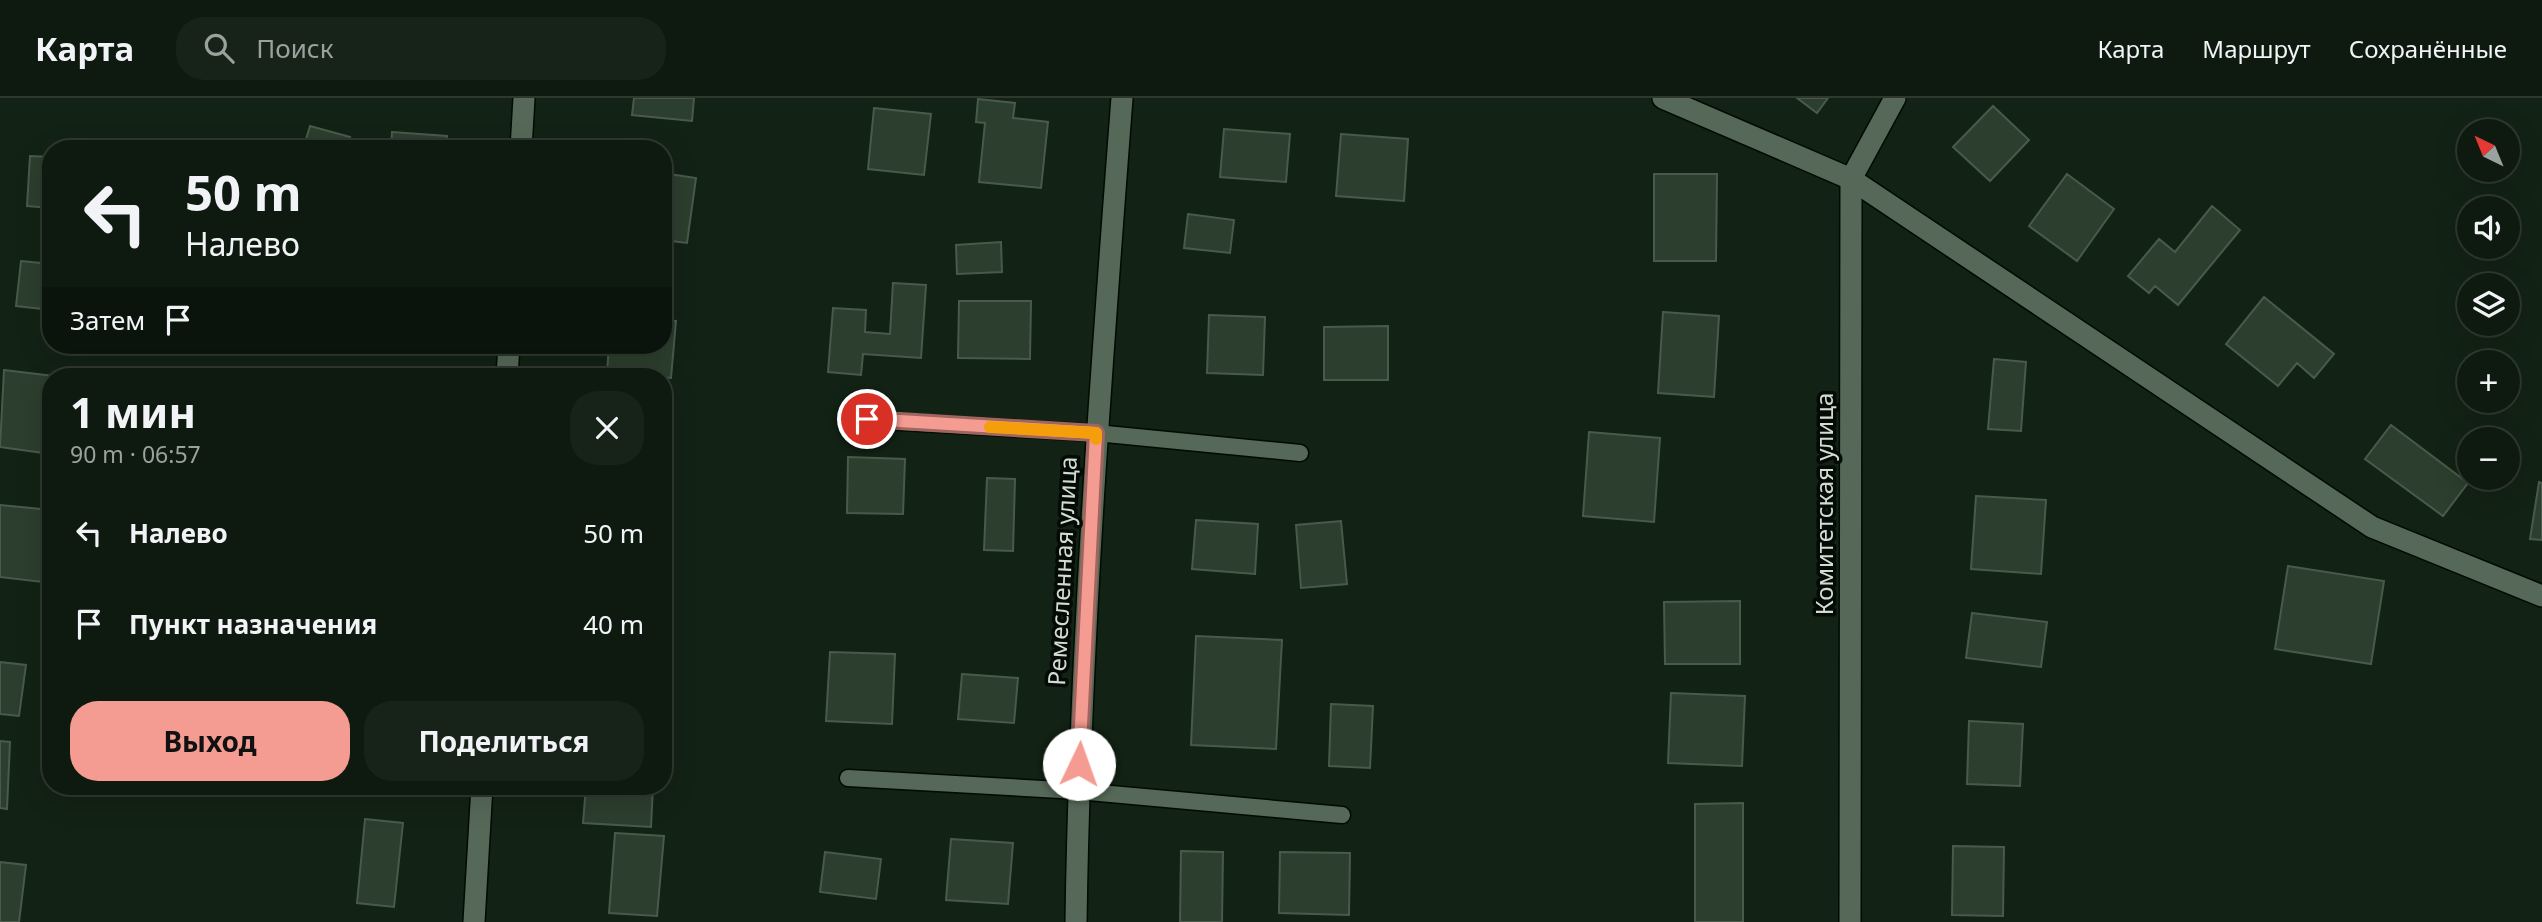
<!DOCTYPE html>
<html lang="ru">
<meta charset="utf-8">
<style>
body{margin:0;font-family:"Noto Sans",sans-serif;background:#172318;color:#f1f3f6;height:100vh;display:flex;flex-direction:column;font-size:26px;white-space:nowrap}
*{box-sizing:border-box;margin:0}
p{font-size:23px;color:#9ba19e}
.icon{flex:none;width:38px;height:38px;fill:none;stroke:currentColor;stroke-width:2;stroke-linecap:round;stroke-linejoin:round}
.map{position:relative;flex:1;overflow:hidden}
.side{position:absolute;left:42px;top:270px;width:630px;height:427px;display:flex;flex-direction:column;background:#0e1a0f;border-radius:28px;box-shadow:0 7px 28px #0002,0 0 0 2px #2e382f}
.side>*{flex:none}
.top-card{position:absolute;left:42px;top:42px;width:630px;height:214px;border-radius:28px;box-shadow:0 7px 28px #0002,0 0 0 2px #2e382f;background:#0e1a0f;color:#f1f3f6;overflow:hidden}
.needle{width:46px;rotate:317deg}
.tools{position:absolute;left:2457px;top:21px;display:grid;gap:14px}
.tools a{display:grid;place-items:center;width:63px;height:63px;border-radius:50%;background:#0e1a0f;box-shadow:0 7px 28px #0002,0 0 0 2px #2e382f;font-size:35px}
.pin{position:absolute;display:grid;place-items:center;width:60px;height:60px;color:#fff;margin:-30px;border:4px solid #fff;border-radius:50%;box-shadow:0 2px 7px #0007}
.me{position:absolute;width:77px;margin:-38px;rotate:3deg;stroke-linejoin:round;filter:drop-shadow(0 0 5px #0008)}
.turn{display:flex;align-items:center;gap:24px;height:147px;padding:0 28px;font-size:32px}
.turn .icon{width:91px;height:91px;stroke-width:2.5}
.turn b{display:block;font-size:49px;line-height:60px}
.then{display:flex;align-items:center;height:66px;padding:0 28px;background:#0003;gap:14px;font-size:26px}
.round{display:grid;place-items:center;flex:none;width:74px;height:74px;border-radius:28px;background:#172318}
.overview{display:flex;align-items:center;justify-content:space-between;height:119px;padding:0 28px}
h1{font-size:42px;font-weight:700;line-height:52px}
.action{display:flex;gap:14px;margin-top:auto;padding:14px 28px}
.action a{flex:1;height:80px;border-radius:28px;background:#f59c92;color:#111;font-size:28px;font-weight:700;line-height:80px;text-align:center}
.action a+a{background:#172318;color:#f1f3f6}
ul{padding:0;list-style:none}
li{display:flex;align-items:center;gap:21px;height:91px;padding:0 28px}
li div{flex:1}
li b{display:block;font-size:26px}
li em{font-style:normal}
header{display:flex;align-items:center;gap:42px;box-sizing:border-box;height:98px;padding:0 35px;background:#0e1a0f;border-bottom:2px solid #2e382f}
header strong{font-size:33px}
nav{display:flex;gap:38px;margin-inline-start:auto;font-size:24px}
.search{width:490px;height:63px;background:#172318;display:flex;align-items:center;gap:18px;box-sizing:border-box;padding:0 24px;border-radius:28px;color:#9ba19e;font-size:26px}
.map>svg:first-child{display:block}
.building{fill:#2c3e2e;stroke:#485b4b;stroke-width:2}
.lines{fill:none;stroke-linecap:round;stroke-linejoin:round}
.lane-casing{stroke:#010b02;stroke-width:19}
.street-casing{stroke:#010b02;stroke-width:24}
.secondary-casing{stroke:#010b02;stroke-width:24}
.lane{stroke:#566958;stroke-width:16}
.street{stroke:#566958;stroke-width:21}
.secondary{stroke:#566958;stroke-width:21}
.route-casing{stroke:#9f655f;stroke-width:18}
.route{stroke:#f59c92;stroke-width:12}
.slow{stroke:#f59e0b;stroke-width:12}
.labels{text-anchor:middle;stroke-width:7;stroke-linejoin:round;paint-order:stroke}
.street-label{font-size:24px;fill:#d2dcd3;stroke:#040a05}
</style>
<header>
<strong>Карта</strong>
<div class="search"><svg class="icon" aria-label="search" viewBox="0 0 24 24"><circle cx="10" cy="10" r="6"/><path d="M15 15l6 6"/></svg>Поиск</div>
<nav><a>Карта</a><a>Маршрут</a><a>Сохранённые</a></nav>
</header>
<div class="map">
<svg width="2542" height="824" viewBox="0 0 2542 824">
<rect width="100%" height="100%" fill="#122214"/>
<!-- building -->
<path class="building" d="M634,0H694L692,23L632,17Z
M1797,0H1828L1817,15Z
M978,1L1015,5L1013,20L1048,24L1041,90L979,84L985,25L976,24Z
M1993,8L2029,42L1990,83L1953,49Z
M874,10L931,16L924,77L868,71Z
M310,28L350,39L346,51H303Z
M1224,31L1290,36L1286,84L1220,79Z
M392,34L447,38L446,51H391Z
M1341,36L1408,41L1404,103L1336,98Z
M30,58L51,59V110L27,108Z
M663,75L696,80L687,145L663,142Z
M1654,76H1717L1716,163H1654Z
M2067,76L2114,111L2077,163L2029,128Z
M2212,108L2240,132L2178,207L2155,188L2149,195L2128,178L2159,141L2175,154Z
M1188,116L1234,122L1230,155L1184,150Z
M1001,144L1002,174L957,176L956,147Z
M21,163L51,166V212L16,208Z
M893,185L926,187L921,260L863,256L861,277L828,274L833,210L866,212L865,234L890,236Z
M2264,199L2334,256L2314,280L2297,265L2278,288L2226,246Z
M959,203H1031L1030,261L958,260Z
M1663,214L1719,218L1714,299L1658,295Z
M1209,217L1265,219L1263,277L1207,275Z
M663,222L676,223L671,280L607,275L609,247H663Z
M1388,228V282H1324V229Z
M1994,261L2026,264L2021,333L1988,331Z
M4,272L54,278H51V356L0,349Z
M663,310L668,311L663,357Z
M2391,327L2468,385L2443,418L2365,361Z
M1589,334L1660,340L1654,424L1583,418Z
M848,359L905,361L903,416L847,415Z
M987,380L1015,381L1013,453L984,452Z
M2539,384L2542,385V442L2530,441Z
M1976,398L2046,402L2041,476L1971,471Z
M0,407L51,412V485L0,479Z
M1196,422L1258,426L1255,476L1192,471Z
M1341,423L1347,486L1301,490L1296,427Z
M2288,468L2384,483L2371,566L2275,551Z
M1740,503V566H1665L1664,504Z
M1972,515L2047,524L2041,569L1966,560Z
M1196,538L1282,542L1276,651L1191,647Z
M830,554L895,556L892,626L826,623Z
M0,564L26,567L19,618L0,616Z
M962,576L1018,580L1014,625L958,621Z
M1671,595L1745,598L1742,668L1668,665Z
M1331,606L1373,608L1370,670L1329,668Z
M1969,623L2023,626L2020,688L1967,686Z
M0,643L10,644L7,711L0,710Z
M369,688H403L401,696Z
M586,688H653L651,729L583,725Z
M1743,705V824H1695V706Z
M365,721L403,725L394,809L357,805Z
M615,735L664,738L657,818L609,815Z
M951,741L1013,745L1008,806L946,802Z
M1953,748L2004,749L2003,818L1952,817Z
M1181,753L1223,754L1222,824H1180Z
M825,754L881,761L876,801L820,794Z
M1280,754L1350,755L1349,817L1279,815Z
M0,764L26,767L19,824H0Z"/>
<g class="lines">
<defs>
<path id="lane" d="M867,322L1096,335L1300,355
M848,680L1078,693L1342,717"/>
<path id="street" d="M1663,0L1851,81L2372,429L2542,498
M521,51L524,0
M507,278L509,247
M474,824L482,688
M1076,824C1080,549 1101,274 1122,0"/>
<path id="secondary" d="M1850,824L1851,81L1895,0"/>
</defs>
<!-- lane casing -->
<use href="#lane" class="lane-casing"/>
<!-- street casing -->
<use href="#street" class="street-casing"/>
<!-- secondary casing -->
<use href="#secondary" class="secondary-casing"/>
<!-- lane -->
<use href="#lane" class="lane"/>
<!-- street -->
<use href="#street" class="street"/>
<!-- secondary -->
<use href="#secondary" class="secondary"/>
</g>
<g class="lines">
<defs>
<path id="route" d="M867,321L1096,335L1079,666"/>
</defs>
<!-- route casing -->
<use href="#route" class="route-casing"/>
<!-- route -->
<use href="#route" class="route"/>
<!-- slow -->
<path class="slow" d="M990,329L1096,335V341"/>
</g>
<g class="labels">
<!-- street labels -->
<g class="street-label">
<text transform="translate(1825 406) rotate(-90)" y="8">Комитетская улица</text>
<text transform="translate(1063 473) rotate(-87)" y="8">Ремесленная улица</text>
</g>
</g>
</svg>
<div class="tools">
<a><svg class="needle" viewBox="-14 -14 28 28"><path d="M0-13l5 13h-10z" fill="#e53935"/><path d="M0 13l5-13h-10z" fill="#9ba19e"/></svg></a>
<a><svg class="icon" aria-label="sound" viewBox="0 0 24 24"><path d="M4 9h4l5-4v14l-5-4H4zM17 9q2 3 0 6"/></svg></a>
<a><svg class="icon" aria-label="layers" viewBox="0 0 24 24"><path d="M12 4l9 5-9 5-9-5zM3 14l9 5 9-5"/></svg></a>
<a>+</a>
<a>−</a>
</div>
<div class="pin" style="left:867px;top:321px;background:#d93025"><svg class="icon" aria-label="arrive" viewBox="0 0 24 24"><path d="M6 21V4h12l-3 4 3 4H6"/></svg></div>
<svg class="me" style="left:1079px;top:666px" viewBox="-20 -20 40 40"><circle r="19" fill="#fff"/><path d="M0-13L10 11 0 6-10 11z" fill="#f59c92"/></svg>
<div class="top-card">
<div class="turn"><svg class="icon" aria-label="left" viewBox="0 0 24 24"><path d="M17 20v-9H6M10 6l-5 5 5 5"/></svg><div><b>50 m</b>Налево</div></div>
<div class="then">Затем<svg class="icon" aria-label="arrive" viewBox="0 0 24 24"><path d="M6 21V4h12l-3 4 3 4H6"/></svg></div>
</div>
<section class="side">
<div class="overview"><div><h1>1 мин</h1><p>90 m · 06:57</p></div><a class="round"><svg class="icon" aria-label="close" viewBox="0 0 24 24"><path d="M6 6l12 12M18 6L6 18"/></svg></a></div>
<ul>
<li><svg class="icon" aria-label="left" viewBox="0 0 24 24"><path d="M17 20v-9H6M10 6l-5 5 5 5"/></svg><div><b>Налево</b></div><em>50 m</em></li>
<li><svg class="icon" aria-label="arrive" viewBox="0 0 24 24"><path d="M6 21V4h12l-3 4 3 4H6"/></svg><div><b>Пункт назначения</b></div><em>40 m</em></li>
</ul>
<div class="action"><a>Выход</a><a>Поделиться</a></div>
</section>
</div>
